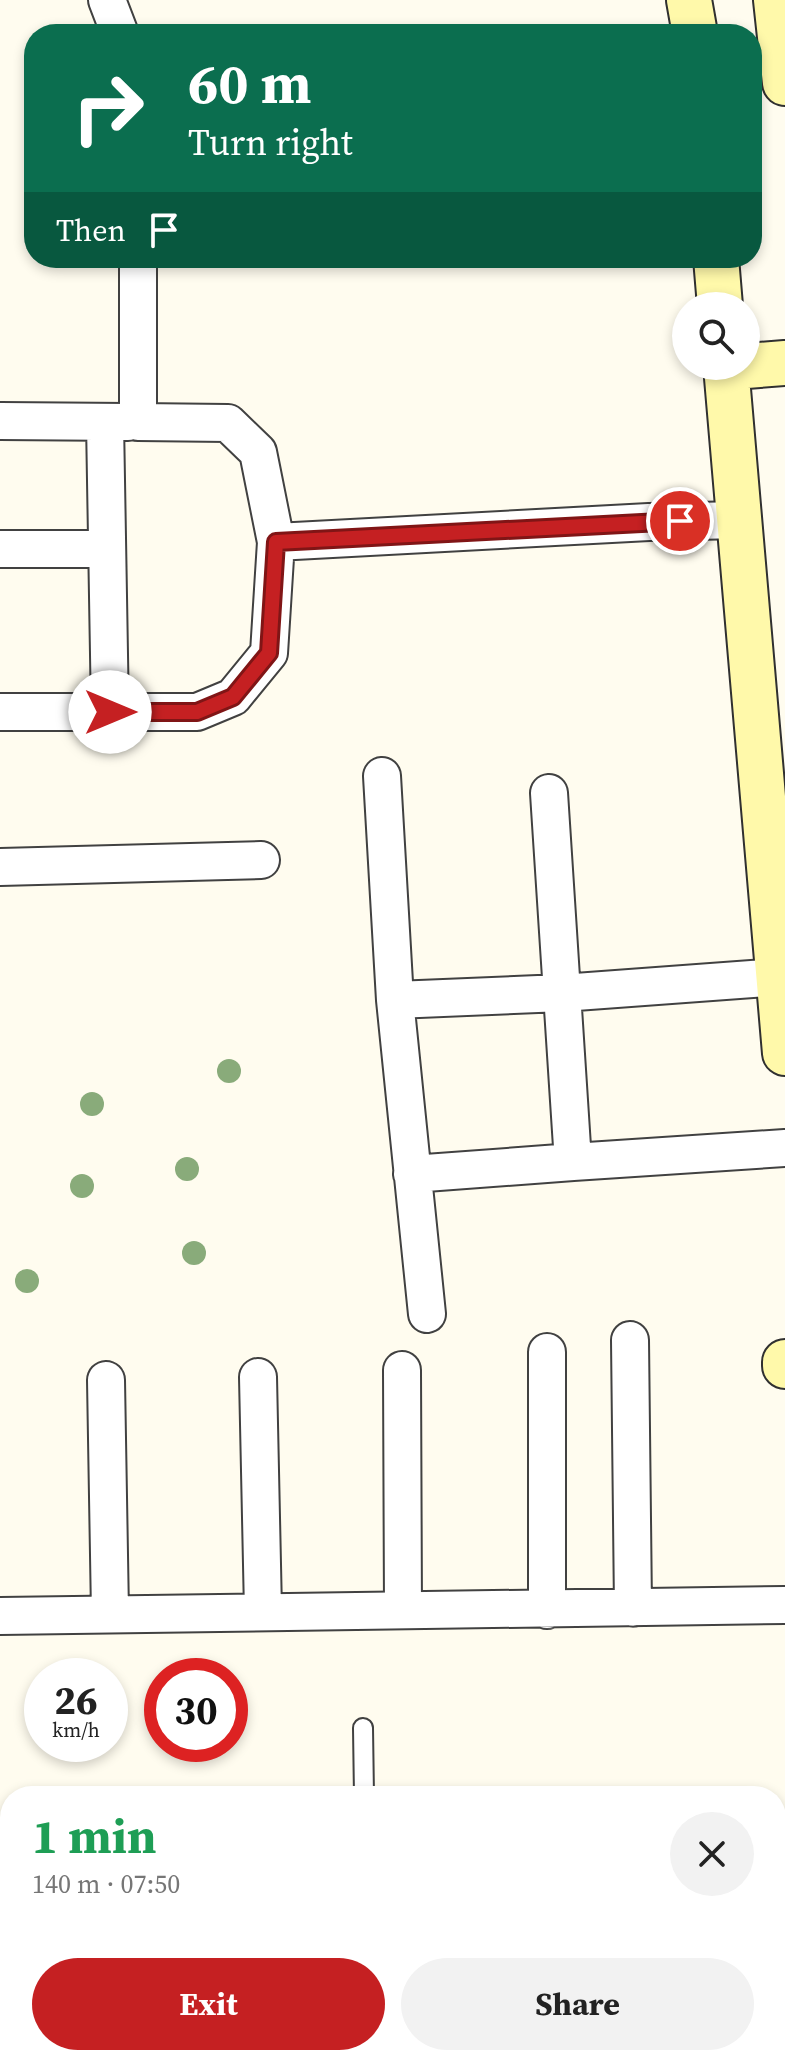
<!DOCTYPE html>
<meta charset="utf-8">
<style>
body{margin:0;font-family:"Source Serif 4",serif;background:#f2f2f2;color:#222;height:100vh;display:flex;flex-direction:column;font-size:30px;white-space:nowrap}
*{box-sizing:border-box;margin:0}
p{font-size:26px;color:#767676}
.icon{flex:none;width:44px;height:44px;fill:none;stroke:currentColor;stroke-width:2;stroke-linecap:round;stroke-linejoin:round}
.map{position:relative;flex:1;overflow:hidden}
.drawer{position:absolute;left:0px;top:1786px;width:786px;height:280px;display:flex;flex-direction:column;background:#fff;border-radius:32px 32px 0 0;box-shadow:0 4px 12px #0003}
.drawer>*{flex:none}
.banner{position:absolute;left:24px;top:24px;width:738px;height:244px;border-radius:32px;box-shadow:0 4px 12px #0003;background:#0b6e4f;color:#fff;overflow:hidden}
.tools{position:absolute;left:672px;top:292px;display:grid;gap:16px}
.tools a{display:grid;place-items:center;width:88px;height:88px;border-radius:50%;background:#fff;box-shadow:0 4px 12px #0003;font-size:40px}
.speed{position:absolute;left:24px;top:1658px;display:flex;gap:16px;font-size:40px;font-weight:700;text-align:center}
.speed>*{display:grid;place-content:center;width:104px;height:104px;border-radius:50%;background:#fff;box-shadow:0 4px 12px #0003;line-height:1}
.speed small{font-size:20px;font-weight:400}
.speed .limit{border:12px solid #d22;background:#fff;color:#111}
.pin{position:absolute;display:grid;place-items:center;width:68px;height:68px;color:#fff;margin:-34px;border:4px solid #fff;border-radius:50%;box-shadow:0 2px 8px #0007}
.me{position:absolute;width:88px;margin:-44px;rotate:90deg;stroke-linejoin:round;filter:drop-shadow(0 0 6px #0008)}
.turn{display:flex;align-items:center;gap:28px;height:168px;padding:0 32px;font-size:36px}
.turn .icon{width:104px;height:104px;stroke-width:2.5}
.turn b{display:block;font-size:56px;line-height:68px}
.then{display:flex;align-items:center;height:76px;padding:0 32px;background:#0003;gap:16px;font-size:30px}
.round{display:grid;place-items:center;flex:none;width:84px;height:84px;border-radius:42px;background:#f2f2f2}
.headline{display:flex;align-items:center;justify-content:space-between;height:136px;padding:0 32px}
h1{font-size:48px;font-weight:700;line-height:60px;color:#1e9e55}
.cta{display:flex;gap:16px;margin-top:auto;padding:16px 32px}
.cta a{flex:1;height:92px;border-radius:48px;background:#c52022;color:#fff;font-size:32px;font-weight:700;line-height:92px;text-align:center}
.cta a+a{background:#f2f2f2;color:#222}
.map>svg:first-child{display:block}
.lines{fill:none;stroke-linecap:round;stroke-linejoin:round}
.lane-casing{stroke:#414141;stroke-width:22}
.street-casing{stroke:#414141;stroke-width:40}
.secondary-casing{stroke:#303030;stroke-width:48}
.lane{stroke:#fff;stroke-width:18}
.street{stroke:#fff;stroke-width:36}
.secondary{stroke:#fff9aa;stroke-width:44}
.tree{fill:#89ab7a}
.route-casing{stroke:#801516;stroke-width:20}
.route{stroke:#c52022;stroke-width:14}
</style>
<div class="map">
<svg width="785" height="2066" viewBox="0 0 785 2066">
<rect width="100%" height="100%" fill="#fffcef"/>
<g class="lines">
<defs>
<path id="lane" d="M363,1728L364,1796
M371,2056V2066"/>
<path id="street" d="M107,0L120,34
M138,258V422L228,423L258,452L276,542
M0,421L128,422
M105,422L110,712
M0,549H105
M0,712H197L233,697L269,653L276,542L649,522L741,520
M382,776L395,1000L562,993L573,1162L785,1148
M549,793L562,993L779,977
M0,867L261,860
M395,1000L427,1314
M412,1174L573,1162
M630,1340L633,1608
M547,1352V1610
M402,1370L403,1610
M258,1377L263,1611
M106,1380L110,1613
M0,1616L785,1605"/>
<path id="secondary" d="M689,0L695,34
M776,0L785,83
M716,258L720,306
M726,366L785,1053
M746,366L785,363
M785,1362V1366"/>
</defs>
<!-- lane casing -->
<use href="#lane" class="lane-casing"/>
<!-- street casing -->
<use href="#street" class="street-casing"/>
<!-- secondary casing -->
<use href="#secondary" class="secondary-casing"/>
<!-- lane -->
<use href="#lane" class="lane"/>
<!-- street -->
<use href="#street" class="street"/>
<!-- secondary -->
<use href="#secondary" class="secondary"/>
</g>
<!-- trees -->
<g class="tree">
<circle cx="229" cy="1071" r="12"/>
<circle cx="92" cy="1104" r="12"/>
<circle cx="187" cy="1169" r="12"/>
<circle cx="82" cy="1186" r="12"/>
<circle cx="194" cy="1253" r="12"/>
<circle cx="27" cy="1281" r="12"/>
</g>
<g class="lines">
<defs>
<path id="route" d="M110,712H197L233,697L269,653L276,542L680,521"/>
</defs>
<!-- route casing -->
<use href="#route" class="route-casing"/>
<!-- route -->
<use href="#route" class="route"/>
</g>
</svg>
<div class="tools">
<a><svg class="icon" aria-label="search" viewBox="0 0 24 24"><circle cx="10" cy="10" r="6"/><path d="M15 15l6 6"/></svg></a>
</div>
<div class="speed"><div>26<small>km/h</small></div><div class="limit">30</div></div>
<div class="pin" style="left:680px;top:521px;background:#d93025"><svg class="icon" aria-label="arrive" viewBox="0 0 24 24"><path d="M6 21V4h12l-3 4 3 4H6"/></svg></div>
<svg class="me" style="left:110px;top:712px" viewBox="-20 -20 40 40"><circle r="19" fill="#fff"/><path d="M0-13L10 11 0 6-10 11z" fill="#c52022"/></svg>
<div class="banner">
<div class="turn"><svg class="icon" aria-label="right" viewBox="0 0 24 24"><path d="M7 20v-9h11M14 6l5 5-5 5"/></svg><div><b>60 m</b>Turn right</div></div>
<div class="then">Then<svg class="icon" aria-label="arrive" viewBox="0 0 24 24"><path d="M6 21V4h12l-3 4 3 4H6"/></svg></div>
</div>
<section class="drawer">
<div class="headline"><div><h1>1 min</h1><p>140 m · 07:50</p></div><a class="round"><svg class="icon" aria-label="close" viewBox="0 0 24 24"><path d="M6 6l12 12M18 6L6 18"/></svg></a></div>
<div class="cta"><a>Exit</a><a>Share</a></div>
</section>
</div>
